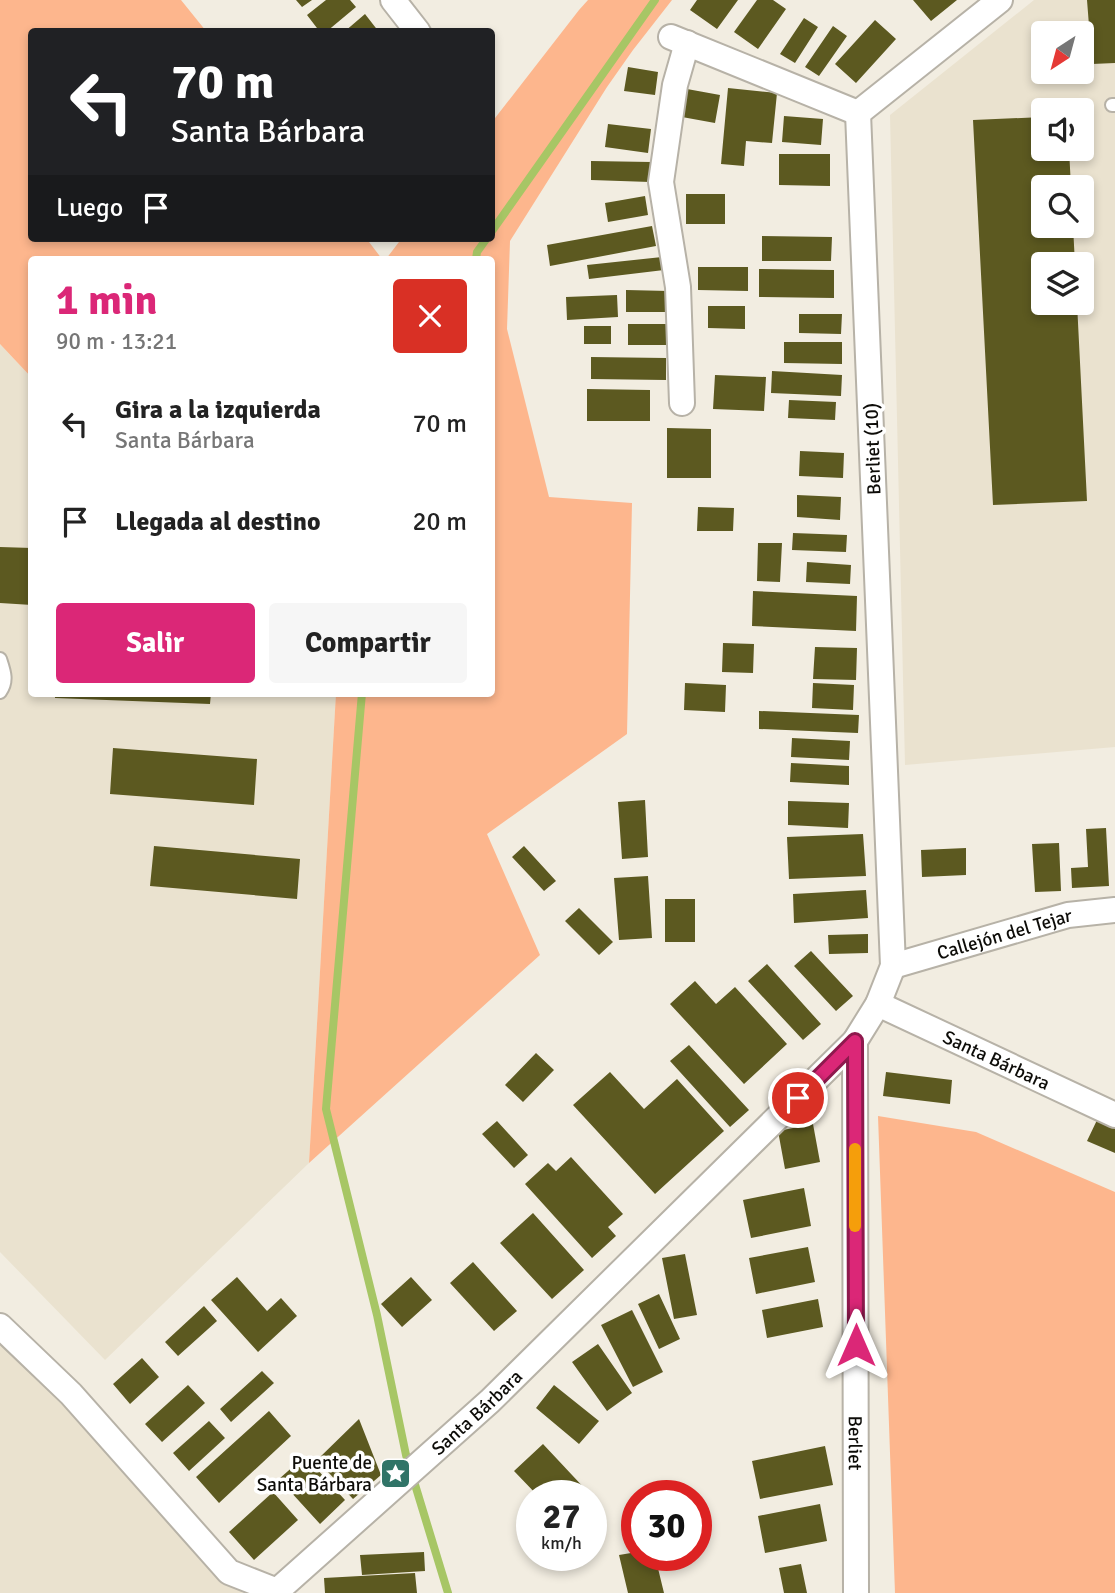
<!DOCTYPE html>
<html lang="es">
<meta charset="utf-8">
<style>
body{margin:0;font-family:Signika,sans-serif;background:#f6f6f6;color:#222;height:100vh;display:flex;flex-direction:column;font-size:26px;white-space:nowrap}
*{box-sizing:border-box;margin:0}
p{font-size:23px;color:#767676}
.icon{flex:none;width:38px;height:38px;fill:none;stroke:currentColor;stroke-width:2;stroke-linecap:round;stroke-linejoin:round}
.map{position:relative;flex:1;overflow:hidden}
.panel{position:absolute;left:28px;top:256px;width:467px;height:441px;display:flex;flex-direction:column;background:#fff;border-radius:7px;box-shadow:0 4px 10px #0003}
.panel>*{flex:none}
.top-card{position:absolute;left:28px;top:28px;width:467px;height:214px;border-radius:7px;box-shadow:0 4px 10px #0003;background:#202124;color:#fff;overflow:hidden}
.needle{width:46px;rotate:216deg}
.controls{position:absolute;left:1031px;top:21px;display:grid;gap:14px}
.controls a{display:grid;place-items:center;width:63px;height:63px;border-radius:7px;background:#fff;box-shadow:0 4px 10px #0003;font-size:35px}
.speed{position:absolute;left:516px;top:1480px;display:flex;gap:14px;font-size:35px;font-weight:700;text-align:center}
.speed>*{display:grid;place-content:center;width:91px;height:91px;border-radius:50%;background:#fff;box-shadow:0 4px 10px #0003;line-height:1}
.speed small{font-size:18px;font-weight:400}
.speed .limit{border:10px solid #d22;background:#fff;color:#111}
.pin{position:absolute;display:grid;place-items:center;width:60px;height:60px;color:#fff;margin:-30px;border:4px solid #fff;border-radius:50%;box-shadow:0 2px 7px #0007}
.me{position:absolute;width:77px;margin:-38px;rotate:0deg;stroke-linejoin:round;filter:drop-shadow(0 0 5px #0008)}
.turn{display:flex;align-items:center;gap:24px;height:147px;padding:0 28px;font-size:32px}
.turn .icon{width:91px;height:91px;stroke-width:2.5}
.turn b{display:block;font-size:49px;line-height:60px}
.then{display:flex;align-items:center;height:66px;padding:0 28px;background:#0003;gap:14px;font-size:26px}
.round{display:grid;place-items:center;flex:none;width:74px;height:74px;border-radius:7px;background:#f6f6f6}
.overview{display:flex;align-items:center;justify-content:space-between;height:119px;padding:0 28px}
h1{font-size:42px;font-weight:700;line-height:52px;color:#db2777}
.cta{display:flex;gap:14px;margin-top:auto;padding:14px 28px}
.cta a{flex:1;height:80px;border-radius:7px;background:#db2777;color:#fff;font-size:28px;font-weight:700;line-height:80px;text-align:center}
.cta a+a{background:#f6f6f6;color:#222}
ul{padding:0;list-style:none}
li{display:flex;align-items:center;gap:21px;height:98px;padding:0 28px}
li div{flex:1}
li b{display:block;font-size:26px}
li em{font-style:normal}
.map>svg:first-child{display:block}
.built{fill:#eae2cf;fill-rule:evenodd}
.green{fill:#fdb68d}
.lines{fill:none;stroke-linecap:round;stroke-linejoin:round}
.stream{stroke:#a7c665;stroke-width:8}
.building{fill:#5c5920}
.service-casing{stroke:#b7b2a7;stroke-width:16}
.minor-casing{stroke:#b7b2a7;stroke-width:28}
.service{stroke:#fff;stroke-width:12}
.minor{stroke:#fff;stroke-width:24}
.route-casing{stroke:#8e194d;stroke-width:18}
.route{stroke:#db2777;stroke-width:12}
.slow{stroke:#f59e0b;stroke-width:12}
.labels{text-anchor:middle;stroke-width:7;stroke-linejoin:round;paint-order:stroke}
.street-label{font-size:19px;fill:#0d0c08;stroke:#fff}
.poi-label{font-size:19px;fill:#0d0c08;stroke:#fff;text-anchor:end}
</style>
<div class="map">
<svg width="1115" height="1593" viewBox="0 0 1115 1593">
<rect width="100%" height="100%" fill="#f2ede1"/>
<!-- built -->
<path class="built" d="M1034,0H1115V747L905,765L890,115ZM1043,33H1082V72H1043ZM1043,110H1082V149H1043ZM1043,187H1082V226H1043ZM1043,264H1082V303H1043Z
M0,344L31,377L32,693H336L309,1163L105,1360L0,1252Z
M0,1342L64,1401L147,1500L243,1593H0Z"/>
<!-- green -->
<path class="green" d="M0,0H181L206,31L32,32V238H366L382,259H32L31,377L0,344Z
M588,0H672L633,50L607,87L510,241L507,329L549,497L632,503L627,734L487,834L540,955L309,1163L336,693H492V259H386L402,238H492V122L579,10Z
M878,1116L976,1132L1115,1192V1593H895Z"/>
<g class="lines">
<!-- stream -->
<path class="stream" d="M492,231L655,0
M476,259L477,252L487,238
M362,693L326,1109L377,1315L406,1455L448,1593"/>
</g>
<!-- building -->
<path class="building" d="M296,0H312L302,7Z
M326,0H350L356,7L326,32H320L307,15Z
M697,0H738L717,29L690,10Z
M757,0H773L786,9L758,49L734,32Z
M913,0H957L931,21Z
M1087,0H1115V63L1092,64Z
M365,14L379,32H344Z
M804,18L818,27L795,63L780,54Z
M875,20L896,39L856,83L835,64Z
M833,26L847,36L819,76L805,67Z
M628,67L658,72L655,95L624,91Z
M728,88L777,93L772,143L746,141L744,166L721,164Z
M687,89L720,95L715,123L682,117Z
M784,116L823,119L821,145L782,142Z
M1043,117V149H1069L1071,187H1043V226H1073L1075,264H1043V303H1077L1087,501L993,505L973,120Z
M608,124L651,129L648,153L605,147Z
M779,154H830V186L779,185Z
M591,161L651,162L650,182L591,180Z
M686,194H725V224H686Z
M645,196L648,215L608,222L605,203Z
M652,226L656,246L550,266L547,245Z
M762,236L832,237L831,261H762Z
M662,257L664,270L589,279L587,265Z
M698,267H748V291L698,290Z
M759,269L834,270V298L759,297Z
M626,290L669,291V312H626Z
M617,295L618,317L567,320L566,297Z
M708,306H745V329L708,328Z
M799,314H842L841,334L799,333Z
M628,324H669V345H628Z
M584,326H611V344H584Z
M784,342H842V364L784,363Z
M591,357L666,358V380L591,379Z
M772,371L842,375L841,396L771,393Z
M715,375L766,377L764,411L713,409Z
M587,389L650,390V421H587Z
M789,400L836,402L835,420L788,418Z
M667,428L711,429V478H667Z
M800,451L844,453L843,478L799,476Z
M797,495L841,497L840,520L797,517Z
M698,507L734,508L733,531H697Z
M793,533L847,535L846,552L792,550Z
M758,543H782L780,582L757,581Z
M0,547L32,548V605L0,603Z
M807,562L851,565L850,584L806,582Z
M753,591L857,596L856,631L752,626Z
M723,643L754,644L753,673L722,672Z
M815,647L857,648L856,680L813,679Z
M685,683L726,685L725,712L684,710Z
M813,683L854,685L853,710L812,708Z
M55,693H211L210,704L55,698Z
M759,711L859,715L858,733L759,729Z
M792,738L850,741L849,760L791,757Z
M113,748L257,759L254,805L110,794Z
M791,763L849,766V785L790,782Z
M645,800L648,857L622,859L618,802Z
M788,801L849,803L848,828L788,825Z
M1106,828L1109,886L1072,888L1071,868L1088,867L1086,829Z
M863,834L866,876L789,879L787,837Z
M1059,843L1061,891L1035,892L1032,844Z
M154,846L300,859L297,899L150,886Z
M524,846L556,881L544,891L512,857Z
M966,848V875L922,877L921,850Z
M648,876L652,938L619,940L614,878Z
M866,890L868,918L794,923L793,894Z
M665,899H695V942H665Z
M579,908L613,942L599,955L565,921Z
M868,934V953L829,954L828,935Z
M811,951L853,996L836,1011L794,966Z
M767,964L821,1024L803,1040L748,981Z
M695,981L716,1004L735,987L787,1044L744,1084L670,1004Z
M689,1045L749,1110L730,1127L670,1061Z
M536,1053L554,1070L523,1102L505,1085Z
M610,1072L644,1109L677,1079L724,1131L655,1194L573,1105Z
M886,1072L952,1080L950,1104L883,1096Z
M1098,1118L1115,1126V1153L1087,1141Z
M497,1121L528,1155L514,1168L482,1134Z
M813,1124L820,1162L785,1169L778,1131Z
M571,1157L623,1214L608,1227L616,1236L592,1258L525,1184L548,1163L556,1171Z
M804,1188L811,1226L751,1238L743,1200Z
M533,1213L584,1270L552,1299L500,1243Z
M808,1247L815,1282L756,1294L749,1258Z
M685,1254L697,1315L674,1319L662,1258Z
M473,1262L517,1311L494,1331L450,1283Z
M237,1277L267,1311L281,1298L297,1316L258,1352L211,1300Z
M411,1277L432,1300L402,1327L381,1304Z
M659,1294L680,1339L659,1349L638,1304Z
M818,1299L823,1327L767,1338L762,1310Z
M204,1306L217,1321L178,1356L165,1342Z
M632,1310L663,1372L633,1387L601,1325Z
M598,1344L632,1393L607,1411L572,1362Z
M142,1358L159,1377L130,1404L113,1384Z
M262,1371L274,1383L231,1422L220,1409Z
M188,1385L205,1403L162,1442L145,1424Z
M554,1385L599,1421L579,1444L536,1408Z
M269,1411L291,1436L219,1503L196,1477Z
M359,1419L381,1475L353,1499L317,1460Z
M209,1421L225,1438L189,1471L173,1453Z
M543,1444L587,1491L582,1496H538L514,1471Z
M825,1446L833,1485L760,1499L752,1461Z
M305,1456L345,1500L320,1524L279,1479Z
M273,1492L298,1520L254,1560L229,1532Z
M820,1504L827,1541L765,1553L758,1516Z
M424,1552L425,1571L362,1575L360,1555Z
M637,1552V1556H655L664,1593H628L619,1555Z
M801,1564L807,1593H784L779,1568Z
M415,1573L417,1593H325L324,1578Z"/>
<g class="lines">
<defs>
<path id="service" d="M1112,105H1115
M0,659C4,671 8,681 0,692"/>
<g id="minor">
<path d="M393,0L418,32"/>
<path d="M671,37L858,113"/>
<path d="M858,113L1000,0"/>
<path d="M682,403L678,287L661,182L675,85L687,43"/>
<path id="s1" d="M893,966L1068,915L1115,910"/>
<path id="s2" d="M878,1004L1115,1115"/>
<path id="s3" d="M855,1041L856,1593"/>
<path id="s4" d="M0,1326L71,1394L229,1572L277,1591L490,1401L855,1041L878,1004L893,966L858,113"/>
</g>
</defs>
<!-- service casing -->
<use href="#service" class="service-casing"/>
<!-- minor casing -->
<use href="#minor" class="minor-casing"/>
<!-- service -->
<use href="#service" class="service"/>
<!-- minor -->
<use href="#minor" class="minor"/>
</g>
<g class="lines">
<defs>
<path id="route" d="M798,1098L855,1041L856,1345"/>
</defs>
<!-- route casing -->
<use href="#route" class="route-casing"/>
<!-- route -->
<use href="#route" class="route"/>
<!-- slow -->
<path class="slow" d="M855,1149V1226"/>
</g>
<!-- icons -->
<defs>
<symbol id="sight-square" viewBox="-11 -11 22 22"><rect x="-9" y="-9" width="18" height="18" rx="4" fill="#307467" stroke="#fff"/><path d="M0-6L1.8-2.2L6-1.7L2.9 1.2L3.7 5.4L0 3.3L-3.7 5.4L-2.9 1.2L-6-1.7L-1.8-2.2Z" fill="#fff"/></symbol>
</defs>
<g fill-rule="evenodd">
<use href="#sight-square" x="378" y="1456" width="35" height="35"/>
</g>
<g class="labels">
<!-- street labels -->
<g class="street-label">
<text transform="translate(872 449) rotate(-92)" y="7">Berliet (10)</text>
<text dy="7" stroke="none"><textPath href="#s1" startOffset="116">Callejón del Tejar</textPath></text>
<text dy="7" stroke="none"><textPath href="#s2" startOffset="131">Santa Bárbara</textPath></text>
<text dy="7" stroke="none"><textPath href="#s4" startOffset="656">Santa Bárbara</textPath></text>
<text dy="7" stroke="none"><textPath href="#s3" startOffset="402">Berliet</textPath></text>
</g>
<!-- poi labels -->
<g class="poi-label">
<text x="372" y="1469">Puente de<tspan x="372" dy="22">Santa Bárbara</tspan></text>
</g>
</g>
</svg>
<div class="controls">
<a><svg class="needle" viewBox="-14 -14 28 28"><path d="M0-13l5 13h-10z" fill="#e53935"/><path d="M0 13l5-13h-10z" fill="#767676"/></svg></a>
<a><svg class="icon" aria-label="sound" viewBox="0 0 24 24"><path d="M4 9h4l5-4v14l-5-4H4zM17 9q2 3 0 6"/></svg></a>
<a><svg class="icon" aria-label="search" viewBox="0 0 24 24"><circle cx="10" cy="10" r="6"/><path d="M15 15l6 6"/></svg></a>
<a><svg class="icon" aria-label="layers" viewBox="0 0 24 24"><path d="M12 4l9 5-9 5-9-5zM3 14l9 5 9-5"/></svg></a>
</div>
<div class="speed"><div>27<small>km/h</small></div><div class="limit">30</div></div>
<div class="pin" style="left:798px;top:1098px;background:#d93025"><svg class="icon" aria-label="arrive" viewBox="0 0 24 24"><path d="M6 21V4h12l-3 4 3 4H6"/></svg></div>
<svg class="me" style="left:856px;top:1345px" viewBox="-20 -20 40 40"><path d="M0-17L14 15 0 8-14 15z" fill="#db2777" stroke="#fff" stroke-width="4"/></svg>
<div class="top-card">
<div class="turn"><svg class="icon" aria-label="left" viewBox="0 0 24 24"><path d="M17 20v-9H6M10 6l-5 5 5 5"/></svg><div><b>70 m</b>Santa Bárbara</div></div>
<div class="then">Luego<svg class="icon" aria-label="arrive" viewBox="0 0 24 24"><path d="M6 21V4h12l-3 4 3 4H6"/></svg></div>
</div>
<section class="panel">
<div class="overview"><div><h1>1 min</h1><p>90 m · 13:21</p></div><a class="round" style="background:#d93025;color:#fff"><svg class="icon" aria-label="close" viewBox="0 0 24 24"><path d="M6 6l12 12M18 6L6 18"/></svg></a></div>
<ul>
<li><svg class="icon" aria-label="left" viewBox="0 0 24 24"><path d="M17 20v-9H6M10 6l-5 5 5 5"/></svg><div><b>Gira a la izquierda</b><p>Santa Bárbara</p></div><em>70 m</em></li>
<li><svg class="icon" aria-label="arrive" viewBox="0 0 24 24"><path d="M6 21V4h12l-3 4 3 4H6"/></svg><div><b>Llegada al destino</b></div><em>20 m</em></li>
</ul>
<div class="cta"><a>Salir</a><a>Compartir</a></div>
</section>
</div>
